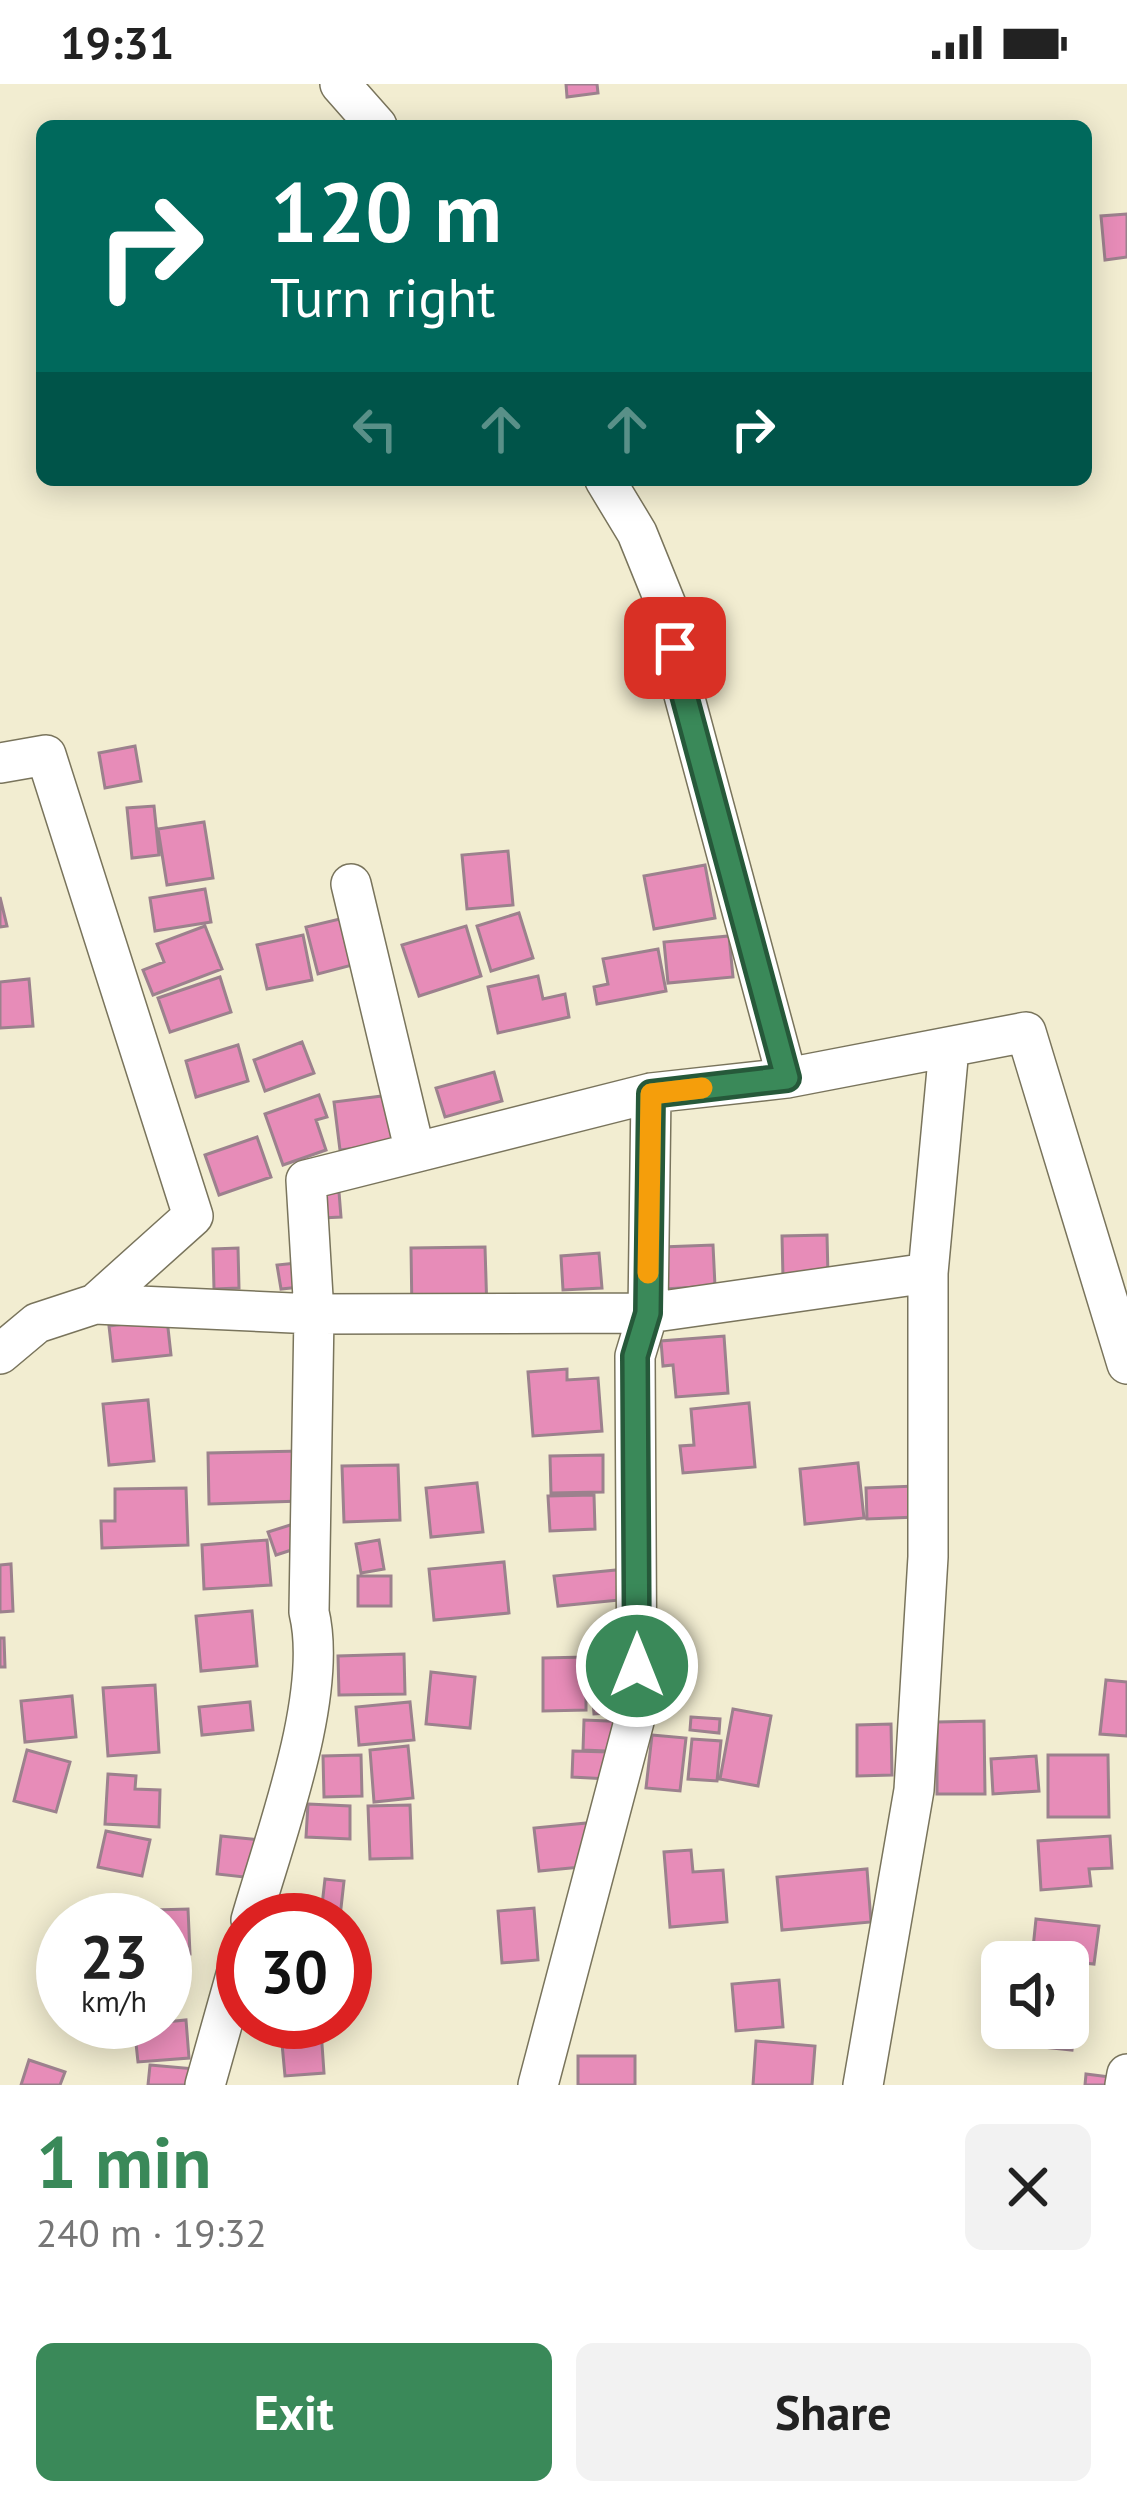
<!DOCTYPE html>
<meta charset="utf-8">
<style>
body{margin:0;font-family:"PT Sans",sans-serif;background:#f2f2f2;color:#222;height:100vh;display:flex;flex-direction:column;font-size:45px;white-space:nowrap}
*{box-sizing:border-box;margin:0}
p{font-size:39px;color:#767676}
.icon{flex:none;width:66px;height:66px;fill:none;stroke:currentColor;stroke-width:2;stroke-linecap:round;stroke-linejoin:round}
.map{position:relative;height:2001px;overflow:hidden}
.details{display:flex;flex-direction:column;background:#fff;flex:1}
.details>*{flex:none}
.hud{position:absolute;left:36px;top:36px;width:1056px;height:366px;border-radius:18px;box-shadow:0 6px 30px #0003;background:#00695c;color:#fff;overflow:hidden}
.controls{position:absolute;left:981px;top:1857px;display:grid;gap:24px}
.controls a{display:grid;place-items:center;width:108px;height:108px;border-radius:18px;background:#fff;box-shadow:0 6px 30px #0003;font-size:60px}
.speed{position:absolute;left:36px;top:1809px;display:flex;gap:24px;font-size:60px;font-weight:700;text-align:center}
.speed>*{display:grid;place-content:center;width:156px;height:156px;border-radius:50%;background:#fff;box-shadow:0 6px 30px #0003;line-height:1}
.speed small{font-size:30px;font-weight:400}
.speed .limit{border:18px solid #d22;background:#fff;color:#111}
.pin{position:absolute;display:grid;place-items:center;width:102px;height:102px;color:#fff;margin:-51px;border-radius:24px;box-shadow:0 6px 18px #0006}
.me{position:absolute;width:132px;margin:-66px;rotate:0deg;stroke-linejoin:round;filter:drop-shadow(0 0 9px #0008)}
.turn{display:flex;align-items:center;gap:42px;height:252px;padding:0 36px;font-size:54px}
.turn .icon{width:156px;height:156px;stroke-width:2.5}
.turn b{display:block;font-size:84px;line-height:102px}
.lanes{display:flex;align-items:center;height:114px;padding:0 36px;background:#0003;justify-content:center;gap:60px;direction:ltr}
.lanes .off{opacity:.35}
.round{display:grid;place-items:center;flex:none;width:126px;height:126px;border-radius:18px;background:#f2f2f2}
.summary{display:flex;align-items:center;justify-content:space-between;height:204px;padding:0 36px}
h1{font-size:72px;font-weight:600;line-height:90px;color:#3a8959}
.cta{display:flex;gap:24px;margin-top:auto;padding:24px 36px}
.cta a{flex:1;height:138px;border-radius:18px;background:#3a8959;color:#fff;font-size:48px;font-weight:600;line-height:138px;text-align:center}
.cta a+a{background:#f2f2f2;color:#222}
.status{display:flex;justify-content:space-between;align-items:center;height:84px;padding:0 60px;background:#fff;direction:ltr}
.status svg{height:33px;fill:currentColor}
.map>svg:first-child{display:block}
.building{fill:#e78cb8;stroke:#9c818d;stroke-width:3}
.lines{fill:none;stroke-linecap:round;stroke-linejoin:round}
.street-casing{stroke:#79745c;stroke-width:42}
.street{stroke:#fff;stroke-width:39}
.route-casing{stroke:#26593a;stroke-width:30}
.route{stroke:#3a8959;stroke-width:21}
.slow{stroke:#f59e0b;stroke-width:21}
</style>
<div class="status"><b>19:31</b><svg viewBox="0 0 49 12"><path d="M0 12V9h3v3zM5 12V6h3v6zM10 12V3h3v9zM15 12V0h3v12zM26 1h20v11H26zM47 4h2v5h-2z"/></svg></div>
<div class="map">
<svg width="1127" height="2001" viewBox="0 0 1127 2001">
<rect width="100%" height="100%" fill="#f2edd1"/>
<!-- building -->
<path class="building" d="M566,0H597L598,9L567,13Z
M1127,130V173L1105,176L1101,132Z
M135,662L141,697L105,704L99,669Z
M154,722L159,771L132,774L127,724Z
M204,738L213,794L167,801L158,745Z
M508,767L513,821L467,825L462,771Z
M705,781L715,834L654,845L644,792Z
M205,805L211,838L155,847L150,814Z
M0,813L7,842L0,843Z
M519,829L533,874L491,887L477,842Z
M348,833L360,879L318,890L306,843Z
M205,842L222,885L153,911L143,886L164,878L157,860Z
M466,842L481,892L419,912L402,861Z
M303,851L312,896L267,905L257,861Z
M729,852L733,893L668,899L664,858Z
M658,865L666,907L597,920L594,903L608,900L603,875Z
M538,892L543,915L565,910L569,933L498,949L488,903Z
M220,893L231,928L170,948L158,914Z
M29,895L33,942L0,944V898Z
M302,958L314,989L265,1007L254,976Z
M238,961L248,997L196,1013L186,977Z
M494,988L502,1017L445,1033L436,1004Z
M319,1011L327,1033L316,1036L326,1066L283,1081L265,1030Z
M390,1011L395,1059L340,1066L334,1018Z
M257,1053L271,1093L219,1111L205,1071Z
M339,1108L341,1133L322,1134L319,1110Z
M827,1151L828,1192L783,1194L782,1152Z
M713,1161L715,1202L664,1205L662,1163Z
M485,1163L487,1228L412,1229L411,1164Z
M238,1164L239,1204L214,1205L213,1165Z
M599,1169L602,1204L563,1206L561,1172Z
M307,1178L310,1202L281,1205L277,1181Z
M167,1235L171,1271L113,1277L109,1242Z
M724,1252L728,1309L676,1313L673,1281L663,1282L661,1257Z
M567,1285V1296L598,1294L602,1347L533,1352L528,1288Z
M148,1316L154,1377L109,1381L103,1320Z
M749,1319L755,1383L683,1389L680,1362L694,1361L691,1325Z
M301,1367L302,1417L209,1420L208,1369Z
M603,1371V1408L551,1409L550,1372Z
M858,1379L864,1434L805,1440L800,1385Z
M398,1381L400,1436L344,1438L342,1382Z
M477,1399L483,1448L431,1453L426,1404Z
M916,1402L917,1433L867,1435L866,1404Z
M186,1404L188,1461L102,1464L101,1437H115V1405Z
M594,1411L595,1445L550,1447L548,1412Z
M303,1437L310,1460L276,1471L268,1448Z
M267,1456L271,1501L204,1505L202,1461Z
M379,1456L384,1485L361,1489L356,1460Z
M504,1478L509,1529L434,1536L429,1485Z
M11,1480L13,1527L0,1528V1481Z
M637,1484L640,1514L558,1522L554,1492Z
M358,1492H391V1522H358Z
M252,1527L257,1582L201,1587L196,1532Z
M0,1554H4L5,1583H0Z
M404,1570L405,1610L339,1611L338,1572Z
M586,1573V1626L543,1627V1574Z
M638,1574L642,1627L594,1630L590,1577Z
M431,1588L475,1593L470,1644L426,1640Z
M1106,1596L1127,1598V1652L1100,1650Z
M155,1601L159,1668L108,1672L103,1604Z
M72,1612L76,1653L25,1658L21,1617Z
M250,1618L253,1646L202,1651L199,1623Z
M410,1618L414,1656L359,1661L356,1623Z
M733,1625L771,1632L758,1702L720,1695Z
M691,1633L720,1635L719,1649L690,1646Z
M584,1636L631,1638L630,1668L583,1666Z
M984,1637L985,1710H937V1638Z
M891,1640L892,1691L857,1692V1641Z
M652,1651L686,1654L680,1707L646,1704Z
M692,1655L721,1657L717,1697L688,1695Z
M408,1662L413,1714L374,1718L370,1666Z
M27,1666L70,1678L56,1728L14,1717Z
M573,1667L609,1668L608,1695L572,1693Z
M361,1671L362,1712L324,1713L323,1672Z
M1048,1671H1108L1109,1733H1048Z
M1036,1672L1039,1707L993,1710L991,1675Z
M108,1690L136,1692L135,1705L160,1706L159,1743L105,1740Z
M308,1720L350,1722V1755L306,1753Z
M410,1721L412,1774L370,1775L368,1722Z
M587,1739L592,1782L539,1787L534,1744Z
M106,1747L150,1756L142,1792L98,1783Z
M221,1752L280,1758L253,1794L217,1790Z
M1110,1752L1112,1784L1089,1785L1091,1802L1041,1806L1038,1757Z
M691,1766L693,1788L723,1786L727,1838L670,1843L664,1768Z
M867,1785L871,1838L782,1846L777,1793Z
M325,1795L344,1797L340,1833L321,1830Z
M534,1824L538,1876L502,1879L498,1827Z
M188,1825L190,1870H165V1836H155V1826Z
M98,1831L99,1836H68V1832Z
M1036,1835L1099,1842L1094,1880L1032,1874Z
M345,1852L361,1854L357,1891L345,1890Z
M779,1896L783,1943L736,1947L732,1900Z
M1068,1925L1077,1926L1072,1966L1013,1960L1015,1944H1068Z
M186,1936L189,1974L138,1978L134,1941Z
M321,1946L324,1989L285,1992L281,1949Z
M756,1957L815,1962L812,2001H753Z
M578,1972H635V2001H578Z
M29,1976L65,1988L60,2001H21Z
M150,1981L196,1985L195,2001H148Z
M1086,1990L1110,1993L1109,2001H1085Z"/>
<g class="lines">
<defs>
<path id="street" d="M340,0L377,42
M605,396L637,449L669,528L681,600L787,994
M0,679L46,671L193,1132L95,1220
M351,800L415,1068
M0,1270L37,1239L95,1220L314,1230L306,1096L651,1009L787,994L1026,948L1127,1280
M251,1836C275,1752 329,1611 309,1528L314,1230L648,1229L651,1009
M205,2001L243,1866
M538,2001L637,1626L635,1272L648,1229L928,1189L949,964
M863,2001L914,1706L928,1473V1189
M1125,2001L1127,1990"/>
</defs>
<!-- street casing -->
<use href="#street" class="street-casing"/>
<!-- street -->
<use href="#street" class="street"/>
</g>
<g class="lines">
<defs>
<path id="route" d="M637,1582L635,1272L648,1229L651,1010L787,994L681,600L675,564"/>
</defs>
<!-- route casing -->
<use href="#route" class="route-casing"/>
<!-- route -->
<use href="#route" class="route"/>
<!-- slow -->
<path class="slow" d="M648,1189L651,1010L702,1004"/>
</g>
</svg>
<div class="controls">
<a><svg class="icon" aria-label="sound" viewBox="0 0 24 24"><path d="M4 9h4l5-4v14l-5-4H4zM17 9q2 3 0 6"/></svg></a>
</div>
<div class="speed"><div>23<small>km/h</small></div><div class="limit">30</div></div>
<div class="pin" style="left:675px;top:564px;background:#d93025"><svg class="icon" aria-label="arrive" viewBox="0 0 24 24"><path d="M6 21V4h12l-3 4 3 4H6"/></svg></div>
<svg class="me" style="left:637px;top:1582px" viewBox="-20 -20 40 40"><circle r="17" fill="#3a8959" stroke="#fff" stroke-width="3"/><path d="M0-11L8 9 0 5-8 9z" fill="#fff"/></svg>
<div class="hud">
<div class="turn"><svg class="icon" aria-label="right" viewBox="0 0 24 24"><path d="M7 20v-9h11M14 6l5 5-5 5"/></svg><div><b>120 m</b>Turn right</div></div>
<div class="lanes"><svg class="icon off" aria-label="left" viewBox="0 0 24 24"><path d="M17 20v-9H6M10 6l-5 5 5 5"/></svg><svg class="icon off" aria-label="ahead" viewBox="0 0 24 24"><path d="M12 20V5M6 11l6-6 6 6"/></svg><svg class="icon off" aria-label="ahead" viewBox="0 0 24 24"><path d="M12 20V5M6 11l6-6 6 6"/></svg><svg class="icon" aria-label="right" viewBox="0 0 24 24"><path d="M7 20v-9h11M14 6l5 5-5 5"/></svg></div>
</div>
</div>
<section class="details">
<div class="summary"><div><h1>1 min</h1><p>240 m · 19:32</p></div><a class="round"><svg class="icon" aria-label="close" viewBox="0 0 24 24"><path d="M6 6l12 12M18 6L6 18"/></svg></a></div>
<div class="cta"><a>Exit</a><a>Share</a></div>
</section>
